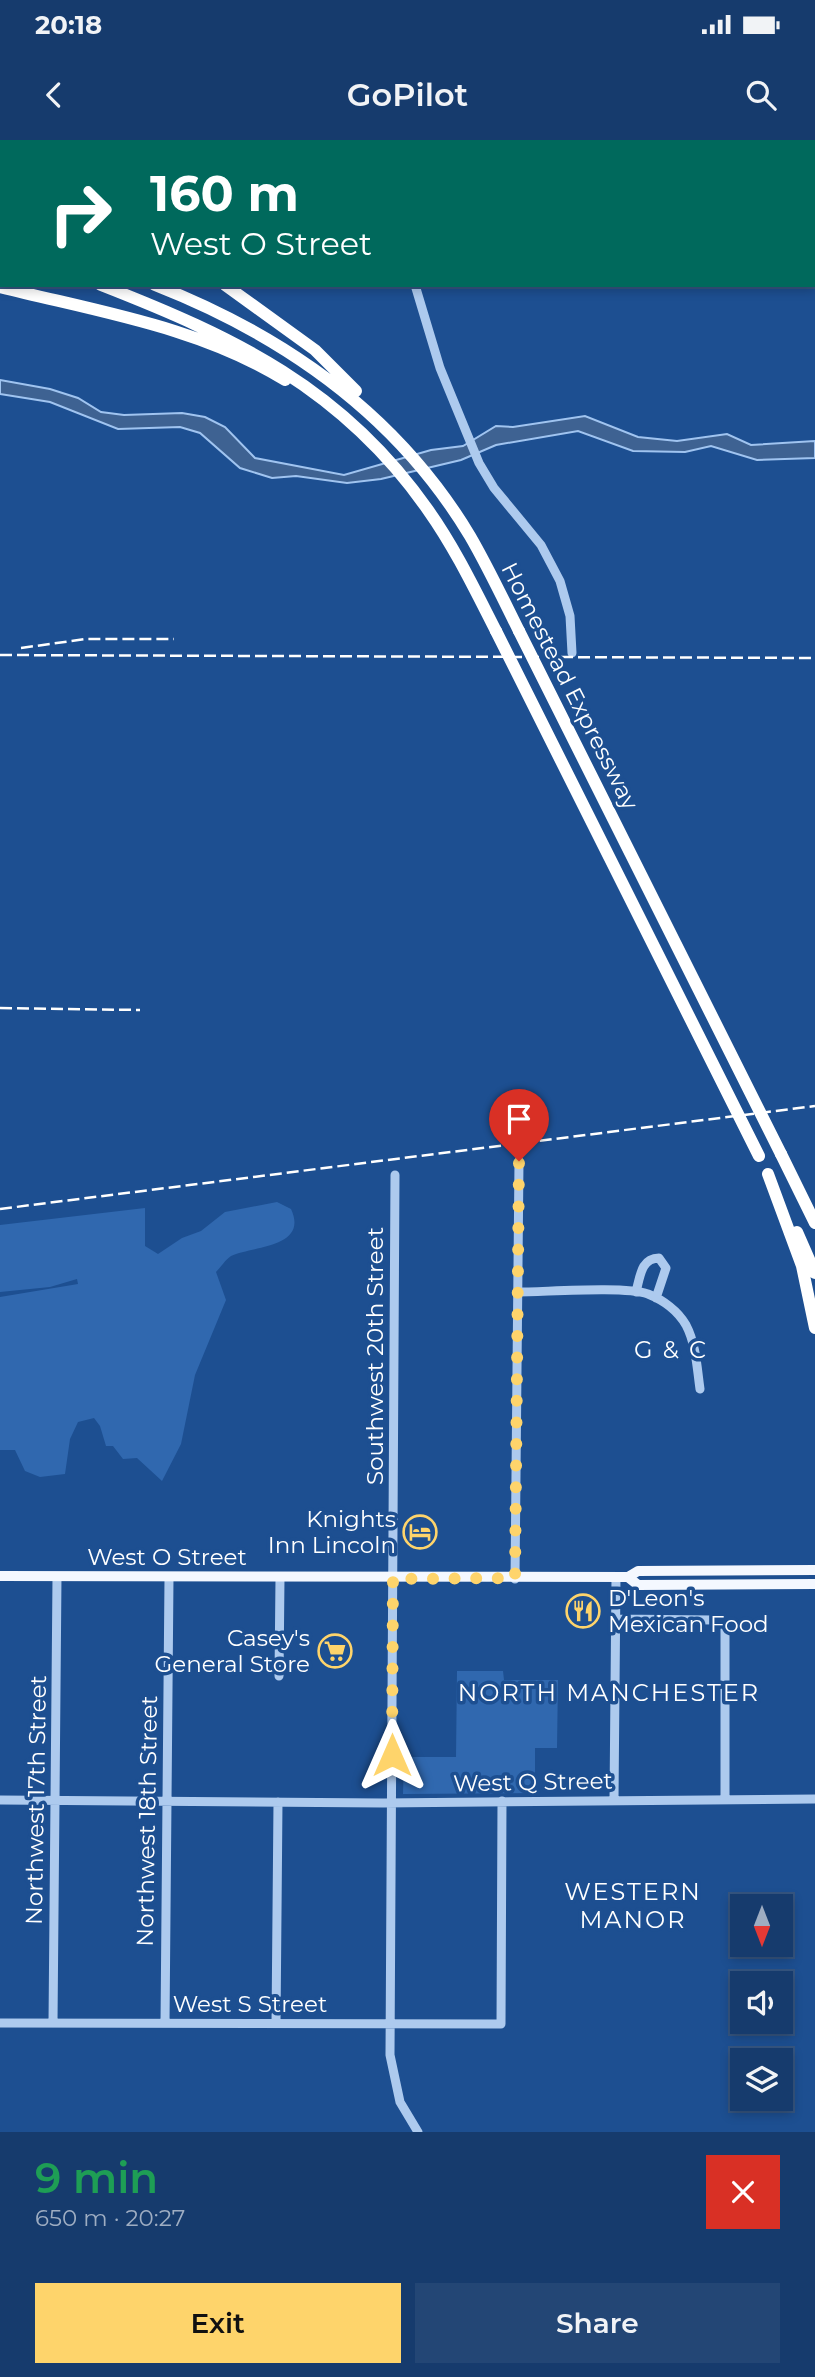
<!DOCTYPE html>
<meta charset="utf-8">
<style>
body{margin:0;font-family:Montserrat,sans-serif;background:#234675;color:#f1f3f6;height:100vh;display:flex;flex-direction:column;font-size:26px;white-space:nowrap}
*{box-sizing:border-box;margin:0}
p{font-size:23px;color:#9eadc2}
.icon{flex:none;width:38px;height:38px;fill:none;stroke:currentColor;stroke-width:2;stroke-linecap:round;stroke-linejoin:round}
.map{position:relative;height:1992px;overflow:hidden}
.drawer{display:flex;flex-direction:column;background:#163b6d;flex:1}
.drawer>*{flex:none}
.guide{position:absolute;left:0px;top:0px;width:816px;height:147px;box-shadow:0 4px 10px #0003,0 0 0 2px #355580;background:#00695c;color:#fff;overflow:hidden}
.needle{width:46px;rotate:180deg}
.fabs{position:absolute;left:730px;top:1754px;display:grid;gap:14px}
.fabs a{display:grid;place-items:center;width:63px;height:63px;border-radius:0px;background:#163b6d;box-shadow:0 4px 10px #0003,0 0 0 2px #355580;font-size:35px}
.pin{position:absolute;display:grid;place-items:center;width:60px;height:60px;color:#fff;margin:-72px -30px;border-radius:50% 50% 50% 0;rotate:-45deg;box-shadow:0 0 7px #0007}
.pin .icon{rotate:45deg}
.me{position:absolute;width:77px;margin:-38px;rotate:0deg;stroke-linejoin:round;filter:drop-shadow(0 0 5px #0008)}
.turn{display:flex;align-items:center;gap:24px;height:147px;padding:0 35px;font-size:32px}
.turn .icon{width:91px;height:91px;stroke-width:2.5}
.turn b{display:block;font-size:49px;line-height:60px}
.round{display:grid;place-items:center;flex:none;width:74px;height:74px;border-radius:0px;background:#234675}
.headline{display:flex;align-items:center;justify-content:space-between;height:119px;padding:0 35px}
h1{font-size:42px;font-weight:600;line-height:52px;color:#1e9e55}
.primary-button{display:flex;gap:14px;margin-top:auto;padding:14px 35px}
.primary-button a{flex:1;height:80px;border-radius:0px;background:#fed46b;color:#111;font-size:28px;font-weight:600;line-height:80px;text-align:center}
.primary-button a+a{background:#234675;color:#f1f3f6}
.status{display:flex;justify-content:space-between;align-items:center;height:49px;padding:0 35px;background:#163b6d;direction:ltr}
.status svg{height:19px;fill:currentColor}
header{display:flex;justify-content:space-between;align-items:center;height:91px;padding:0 35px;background:#163b6d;font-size:32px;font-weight:600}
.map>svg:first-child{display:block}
.green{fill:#3068af}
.water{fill:#3e6292;stroke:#a0c4f0;stroke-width:2}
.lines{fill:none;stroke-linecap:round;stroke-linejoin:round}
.minor{stroke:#adcaee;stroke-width:9}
.major{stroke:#f4f8ff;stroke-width:10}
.highway{stroke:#fff;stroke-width:12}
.rail{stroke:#fff;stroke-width:2.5;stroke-dasharray:12 5;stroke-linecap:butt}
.highway-bridge{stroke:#fff;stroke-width:12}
.route{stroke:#fed46b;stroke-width:12;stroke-dasharray:0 21.6}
.labels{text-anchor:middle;stroke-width:7;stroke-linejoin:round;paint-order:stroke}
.street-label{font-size:23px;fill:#fff;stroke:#1d4f91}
.poi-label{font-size:23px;fill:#fff;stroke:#1d4f91;text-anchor:end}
.neighbourhood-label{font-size:24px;letter-spacing:2px;fill:#fff;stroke:#1d4f91}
</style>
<div class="status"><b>20:18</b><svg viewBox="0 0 49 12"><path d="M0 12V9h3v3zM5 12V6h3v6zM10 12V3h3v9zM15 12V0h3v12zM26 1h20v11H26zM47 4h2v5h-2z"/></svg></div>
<header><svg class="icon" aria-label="back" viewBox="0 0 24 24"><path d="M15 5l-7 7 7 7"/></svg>GoPilot<svg class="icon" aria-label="search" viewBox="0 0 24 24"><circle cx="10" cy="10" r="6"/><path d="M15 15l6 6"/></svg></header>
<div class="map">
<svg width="815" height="1992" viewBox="0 0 815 1992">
<rect width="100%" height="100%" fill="#1d4f91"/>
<!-- green -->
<path class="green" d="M277,1062L291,1069C309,1108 252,1106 231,1116C226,1119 220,1128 216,1132L226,1160L195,1235L181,1304L162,1341L137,1318L123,1319L113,1306H106L100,1286L94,1278L78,1282L70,1299L65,1334L40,1337L25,1331L15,1310H0V1157L78,1144L77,1139L50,1147L0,1152V1085L145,1068V1106L158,1114L182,1098L201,1091L225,1072Z
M457,1531H503L504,1540H558L557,1608H535V1653L403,1654L404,1617H456Z"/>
<!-- water -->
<path class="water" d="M0,240L50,249L78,258L101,272L124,275L182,273L205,277L225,287L255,318L344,335L431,310L463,306L496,286L513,287L585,276L638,297L677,301L727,294L751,305L815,301V318L757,320L711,306L685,312L633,311L578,291L496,305L461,320L381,339L347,343L296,336L272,338L240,328L200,293L180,287L118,289L50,262L0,254Z"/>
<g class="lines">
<!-- minor -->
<path class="minor" d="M393,0L394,2
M795,0V2
M415,145L440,228L479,323L494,348L541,405L560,441L570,476L572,513
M395,1035L390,1915L400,1962L418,1992
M517,1152C547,1152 624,1146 648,1154C663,1160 678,1171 686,1185C696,1204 697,1228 700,1249
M636,1152C640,1137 641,1118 659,1118L666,1128L656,1158
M515,1439L519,1021
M615,1479L714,1480L725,1485V1660
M279,1536L280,1438
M0,1660L383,1663L815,1659
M614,1660L616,1437
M0,1883L501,1884L502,1661
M53,1883L57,1437
M165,1883L169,1438
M276,1883L278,1662"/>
<!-- major -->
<path class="major" d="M32,2L34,0
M0,3L3,0
M0,31L2,29
M0,1436L628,1437L638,1431L815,1430
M628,1437L638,1445L815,1444"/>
<!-- highway -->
<path class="highway" d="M13,2L15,0
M50,2L51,0
M0,14L2,12
M0,57H2
M0,85H2
M0,106L2,107
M101,145C234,197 343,248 428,370C455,408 475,450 496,491
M155,145C285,196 397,274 470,396C488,427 503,459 519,491
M225,145L315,210L356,251
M0,147C95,171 200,187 285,240
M781,1014L815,1083
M768,1034L802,1126L815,1188
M797,1092L815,1133"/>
<!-- rail -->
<path class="rail" d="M21,508L86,499H174
M0,515L815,518
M0,868L140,870
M0,1069L815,966"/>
<!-- highway-bridge -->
<path class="highway-bridge" d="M496,491L759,1016
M519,491L781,1014"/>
</g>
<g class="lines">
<!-- route -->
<path class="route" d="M392,1615L393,1439L515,1438L519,1021"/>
</g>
<!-- icons -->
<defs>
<symbol id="hotel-ring" viewBox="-11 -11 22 22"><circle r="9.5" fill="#1d4f91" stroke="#fed46b" stroke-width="1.5"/><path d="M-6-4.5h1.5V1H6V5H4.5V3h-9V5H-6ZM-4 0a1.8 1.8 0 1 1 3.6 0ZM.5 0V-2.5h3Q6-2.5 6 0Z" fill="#fed46b"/></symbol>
<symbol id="restaurant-ring" viewBox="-11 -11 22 22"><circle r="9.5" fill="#1d4f91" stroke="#fed46b" stroke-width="1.5"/><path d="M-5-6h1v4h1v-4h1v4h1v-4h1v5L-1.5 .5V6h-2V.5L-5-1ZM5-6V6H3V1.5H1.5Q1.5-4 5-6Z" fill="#fed46b"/></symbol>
<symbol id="supermarket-ring" viewBox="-11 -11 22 22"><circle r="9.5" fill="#1d4f91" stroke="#fed46b" stroke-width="1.5"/><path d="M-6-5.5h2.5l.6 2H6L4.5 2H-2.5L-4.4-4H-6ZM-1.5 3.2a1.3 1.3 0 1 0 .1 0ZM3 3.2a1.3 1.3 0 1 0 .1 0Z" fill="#fed46b"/></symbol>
</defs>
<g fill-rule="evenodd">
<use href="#hotel-ring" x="401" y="1373" width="38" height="38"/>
<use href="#restaurant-ring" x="564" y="1452" width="38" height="38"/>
<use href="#supermarket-ring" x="316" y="1492" width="38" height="38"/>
</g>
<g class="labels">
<!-- street labels -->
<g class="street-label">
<text transform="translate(570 546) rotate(63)" y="8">Homestead Expressway</text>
<text transform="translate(375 1216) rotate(-90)" y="8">Southwest 20th Street</text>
<text x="167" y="1425">West O Street</text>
<text transform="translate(533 1642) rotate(-1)" y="8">West Q Street</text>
<text transform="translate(36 1660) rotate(-89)" y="8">Northwest 17th Street</text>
<text transform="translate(147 1681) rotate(-89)" y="8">Northwest 18th Street</text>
<text x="250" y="1872">West S Street</text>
</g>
<!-- poi labels -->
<g class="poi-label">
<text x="396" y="1387">Knights<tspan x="396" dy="26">Inn Lincoln</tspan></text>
<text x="608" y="1466" text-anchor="start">D'Leon's<tspan x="608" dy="26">Mexican Food</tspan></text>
<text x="310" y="1506">Casey's<tspan x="310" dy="26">General Store</tspan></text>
</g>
<!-- neighbourhood labels -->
<g class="neighbourhood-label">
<text x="671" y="1218">G &amp; C</text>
<text x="609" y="1561">NORTH MANCHESTER</text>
<text x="633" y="1760">WESTERN<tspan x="633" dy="28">MANOR</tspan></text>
</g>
</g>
</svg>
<div class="fabs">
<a><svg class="needle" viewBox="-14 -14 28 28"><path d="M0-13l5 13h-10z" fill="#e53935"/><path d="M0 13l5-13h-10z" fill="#9eadc2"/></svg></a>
<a><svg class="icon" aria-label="sound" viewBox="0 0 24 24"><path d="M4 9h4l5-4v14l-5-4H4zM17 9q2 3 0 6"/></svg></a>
<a><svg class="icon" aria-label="layers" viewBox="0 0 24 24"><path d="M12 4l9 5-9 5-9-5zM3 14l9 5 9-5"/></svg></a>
</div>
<div class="pin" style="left:519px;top:1021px;background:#d93025"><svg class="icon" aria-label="arrive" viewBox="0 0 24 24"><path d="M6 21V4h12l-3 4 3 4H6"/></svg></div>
<svg class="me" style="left:392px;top:1615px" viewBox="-20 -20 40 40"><path d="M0-17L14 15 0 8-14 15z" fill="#fed46b" stroke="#fff" stroke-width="4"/></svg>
<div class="guide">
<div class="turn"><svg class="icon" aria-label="right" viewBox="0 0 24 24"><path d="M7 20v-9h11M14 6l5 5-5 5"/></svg><div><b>160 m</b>West O Street</div></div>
</div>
</div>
<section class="drawer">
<div class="headline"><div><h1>9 min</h1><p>650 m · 20:27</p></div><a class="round" style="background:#d93025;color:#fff"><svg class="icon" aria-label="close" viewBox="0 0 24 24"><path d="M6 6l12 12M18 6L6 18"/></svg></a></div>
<div class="primary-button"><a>Exit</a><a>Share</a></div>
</section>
